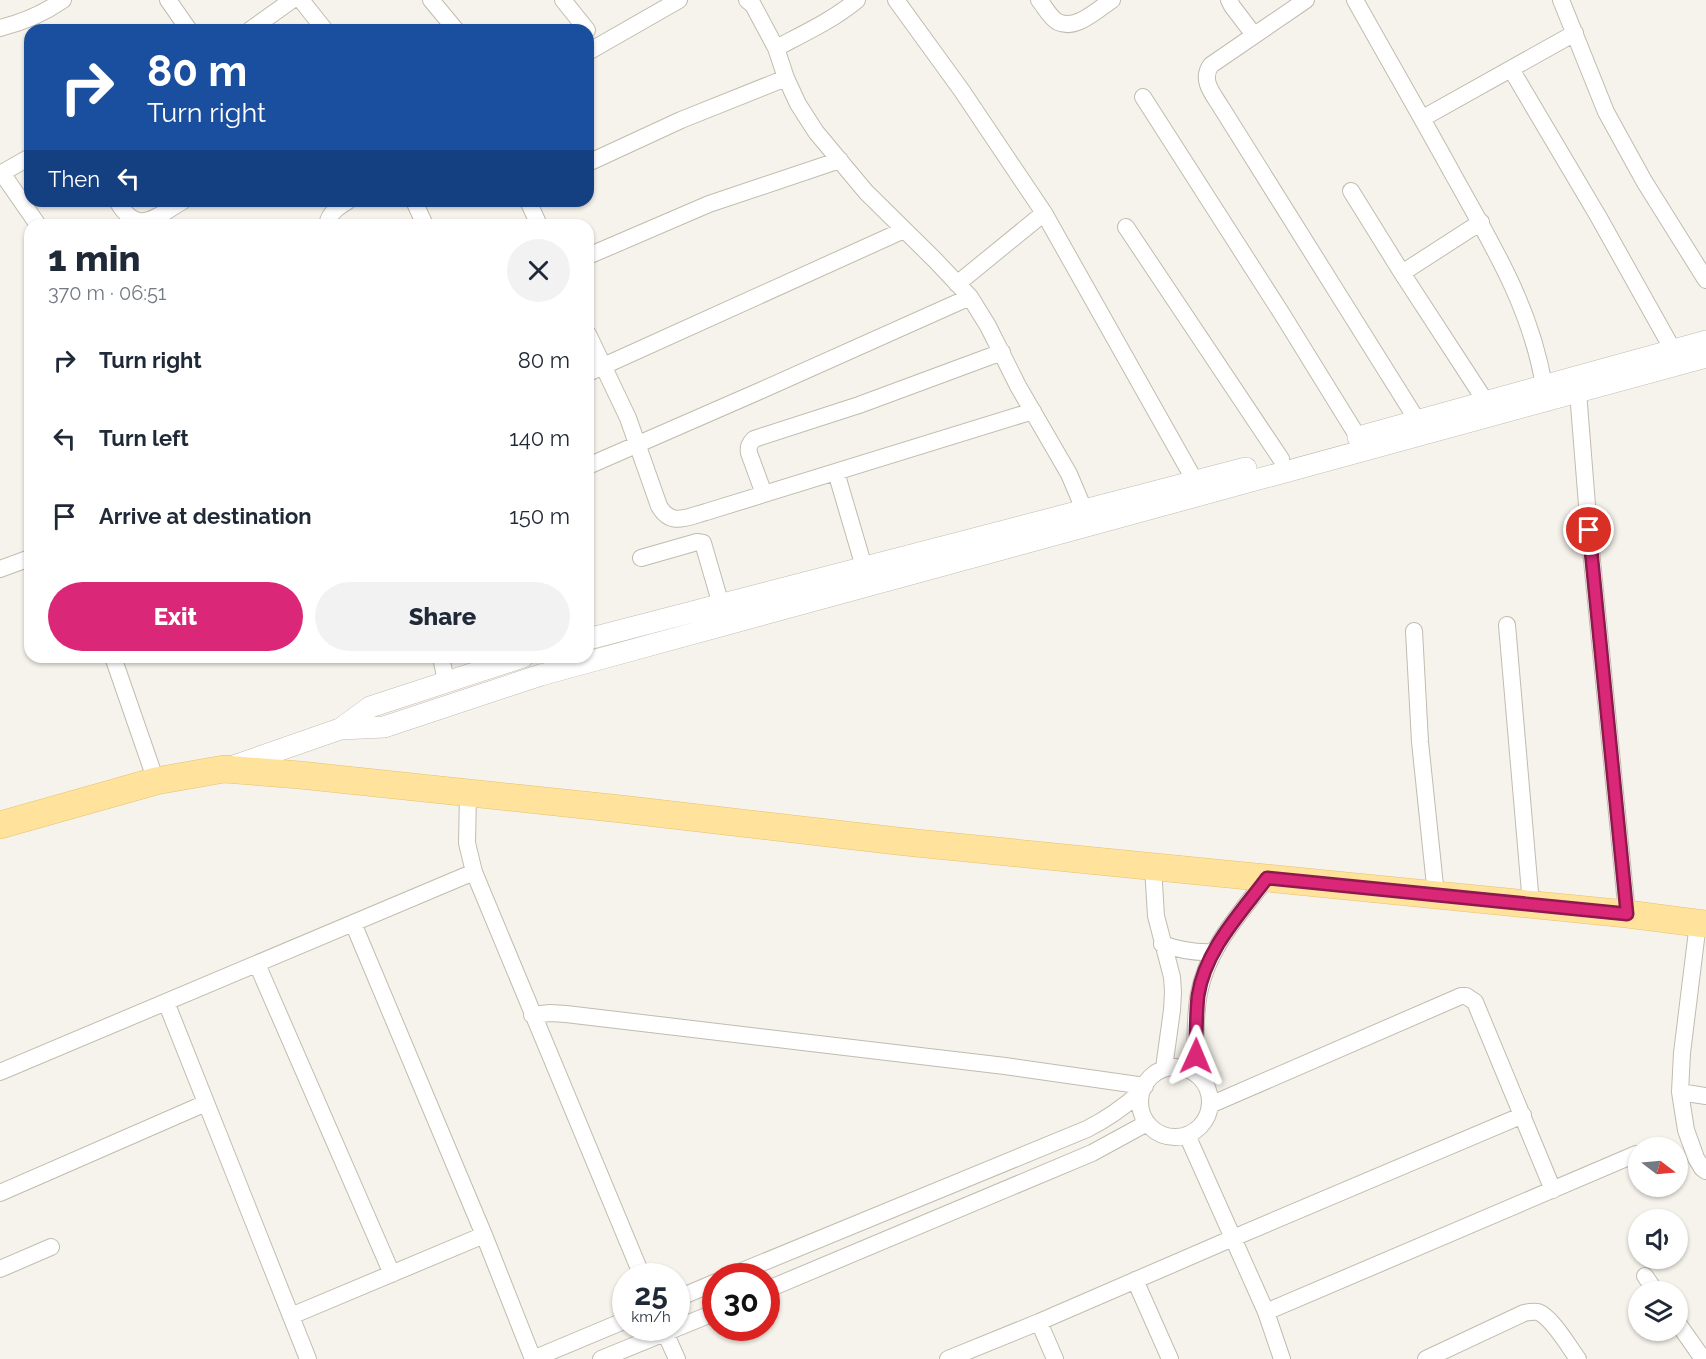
<!DOCTYPE html>
<meta charset="utf-8">
<style>
body{margin:0;font-family:Raleway,sans-serif;background:#f2f2f3;color:#1f2937;height:100vh;display:flex;flex-direction:column;font-size:22px;white-space:nowrap}
*{box-sizing:border-box;margin:0}
p{font-size:20px;color:#747a83}
.icon{flex:none;width:33px;height:33px;fill:none;stroke:currentColor;stroke-width:2;stroke-linecap:round;stroke-linejoin:round}
.map{position:relative;flex:1;overflow:hidden}
.drawer{position:absolute;left:24px;top:219px;width:570px;height:444px;display:flex;flex-direction:column;background:#fff;border-radius:18px;box-shadow:0 2px 4px #0004}
.drawer>*{flex:none}
.guide{position:absolute;left:24px;top:24px;width:570px;height:183px;border-radius:18px;box-shadow:0 2px 4px #0004;background:#1a4fa0;color:#fff;overflow:hidden}
.needle{width:39px;rotate:106deg}
.fabs{position:absolute;left:1628px;top:1137px;display:grid;gap:12px}
.fabs a{display:grid;place-items:center;width:60px;height:60px;border-radius:50%;background:#fff;box-shadow:0 2px 4px #0004;font-size:30px}
.speed{position:absolute;left:612px;top:1263px;display:flex;gap:12px;font-size:30px;font-weight:700;text-align:center}
.speed>*{display:grid;place-content:center;width:78px;height:78px;border-radius:50%;background:#fff;box-shadow:0 2px 4px #0004;line-height:1}
.speed small{font-size:15px;font-weight:400}
.speed .limit{border:9px solid #d22;background:#fff;color:#111}
.pin{position:absolute;display:grid;place-items:center;width:51px;height:51px;color:#fff;margin:-26px;border:3px solid #fff;border-radius:50%;box-shadow:0 2px 6px #0007}
.me{position:absolute;width:66px;margin:-33px;rotate:1deg;stroke-linejoin:round;filter:drop-shadow(0 0 4px #0008)}
.turn{display:flex;align-items:center;gap:21px;height:126px;padding:0 24px;font-size:27px}
.turn .icon{width:78px;height:78px;stroke-width:2.5}
.turn b{display:block;font-size:42px;line-height:51px}
.then{display:flex;align-items:center;height:57px;padding:0 24px;background:#0003;gap:12px;font-size:22px}
.round{display:grid;place-items:center;flex:none;width:63px;height:63px;border-radius:32px;background:#f2f2f3}
.summary{display:flex;align-items:center;justify-content:space-between;height:102px;padding:0 24px}
h1{font-size:36px;font-weight:800;line-height:45px}
.button{display:flex;gap:12px;margin-top:auto;padding:12px 24px}
.button a{flex:1;height:69px;border-radius:36px;background:#db2777;color:#fff;font-size:24px;font-weight:800;line-height:69px;text-align:center}
.button a+a{background:#f2f2f3;color:#1f2937}
ul{padding:0;list-style:none}
li{display:flex;align-items:center;gap:18px;height:78px;padding:0 24px}
li div{flex:1}
li b{display:block;font-size:22px}
li em{font-style:normal}
.map>svg:first-child{display:block}
.lines{fill:none;stroke-linecap:round;stroke-linejoin:round}
.minor-casing{stroke:#c2bbae;stroke-width:18}
.tertiary-casing{stroke:#c2bbae;stroke-width:22}
.primary-casing{stroke:#e6c16a;stroke-width:28}
.minor{stroke:#fff;stroke-width:16}
.tertiary{stroke:#fff;stroke-width:21}
.primary{stroke:#ffe39c;stroke-width:27}
.route-casing{stroke:#8e194d;stroke-width:15}
.route{stroke:#db2777;stroke-width:10}
</style>
<div class="map">
<svg width="1706" height="1359" viewBox="0 0 1706 1359">
<rect width="100%" height="100%" fill="#f6f3ec"/>
<g class="lines">
<defs>
<path id="minor" d="M168,0L189,30
M301,0L325,30
M431,0L456,30
M563,0L587,30
M747,0L753,5L776,48
M857,0C833,20 803,34 776,48L786,78L798,104L816,132L866,192L935,260L970,297L988,326L1018,386L1069,474L1088,519
M896,0L962,91L1044,213L1195,481
M1039,0C1045,7 1050,18 1058,22C1076,31 1098,9 1112,0
M1229,0L1232,6L1254,35
M1306,0L1211,65C1200,80 1213,94 1221,107L1417,420
M1355,0C1388,59 1422,118 1455,178C1493,246 1531,308 1544,386
M1561,0L1606,112L1644,181L1706,280
M0,28C24,22 43,14 63,0
M250,30L292,0
M588,52L679,0
M1511,69L1598,216L1673,350
M1143,97L1282,314L1358,437
M1423,118L1575,33
M588,163L681,120L786,78
M2,173L38,225
M0,174L30,157
M1351,191L1402,273L1486,402
M117,201C138,237 155,217 183,201
M414,201L425,225
M528,201L539,225
M327,225C329,213 338,207 348,201
M1126,227L1281,459
M588,256L709,204L840,160
M1402,273L1481,222
M957,284L1044,213
M588,334L628,418L659,506C671,527 687,517 706,512L1033,411
M588,373L904,230
M1578,392L1589,530L1627,914
M588,466L762,390L970,297
M836,472L864,567
M764,494L749,453C748,447 749,444 754,439L859,405L1002,352
M641,558L697,542L703,543L721,605
M0,569L30,558
M1507,625L1531,904
M1414,631L1420,742L1436,895
M113,657L156,781
M441,657L446,681
M468,793L467,843L474,872L642,1276
M1153,867L1156,916L1172,977L1173,992L1172,1010L1164,1068
M353,923L484,1235L533,1359L626,1320
M1698,923L1682,1053L1680,1092L1686,1130L1696,1158L1702,1168L1706,1171
M1162,944C1179,950 1194,953 1213,952
M257,964L392,1274
M166,1002L308,1359
M532,1015L550,1013L566,1014L1005,1066L1145,1086
M1140 1102a35 35 0 1 1 70 0a35 35 0 1 1-70 0Z
M0,1072L474,872
M1195,1073C1196,1047 1194,1019 1199,993C1208,947 1240,914 1267,878
M1680,1092L1706,1096
M1210,1105L1461,996H1466L1475,1002L1553,1190
M1187,1135L1266,1312L1282,1359
M0,1193L206,1103
M0,1269L51,1247
M730,1276L1087,1129C1109,1118 1124,1107 1142,1091
M1645,1276L1656,1292
M1135,1280L1170,1359
M766,1290L1092,1153L1147,1123
M676,1299L716,1282
M1266,1312L1636,1154
M291,1316L484,1235
M1039,1322L1055,1359
M1677,1322L1703,1359
M663,1328L677,1359
M601,1359L716,1312
M948,1359L1039,1322L1233,1238L1523,1115
M1426,1359L1524,1313C1529,1312 1533,1311 1538,1312C1552,1317 1569,1347 1578,1359"/>
<path id="tertiary" d="M1358,437L1706,341
M588,639L1246,468
M340,729L370,707L523,657
M231,767L340,729L384,727L541,675L1706,357"/>
<path id="primary" d="M0,825L156,781L224,769L300,775L621,809L906,842L1627,914L1706,924"/>
</defs>
<!-- minor casing -->
<use href="#minor" class="minor-casing"/>
<!-- tertiary casing -->
<use href="#tertiary" class="tertiary-casing"/>
<!-- primary casing -->
<use href="#primary" class="primary-casing"/>
<!-- minor -->
<use href="#minor" class="minor"/>
<!-- tertiary -->
<use href="#tertiary" class="tertiary"/>
<!-- primary -->
<use href="#primary" class="primary"/>
</g>
<g class="lines">
<defs>
<path id="route" d="M1196,1056C1196,1036 1196,1016 1198,996C1205,950 1240,914 1267,878L1627,914L1589,530"/>
</defs>
<!-- route casing -->
<use href="#route" class="route-casing"/>
<!-- route -->
<use href="#route" class="route"/>
</g>
</svg>
<div class="fabs">
<a><svg class="needle" viewBox="-14 -14 28 28"><path d="M0-13l5 13h-10z" fill="#e53935"/><path d="M0 13l5-13h-10z" fill="#747a83"/></svg></a>
<a><svg class="icon" aria-label="sound" viewBox="0 0 24 24"><path d="M4 9h4l5-4v14l-5-4H4zM17 9q2 3 0 6"/></svg></a>
<a><svg class="icon" aria-label="layers" viewBox="0 0 24 24"><path d="M12 4l9 5-9 5-9-5zM3 14l9 5 9-5"/></svg></a>
</div>
<div class="speed"><div>25<small>km/h</small></div><div class="limit">30</div></div>
<div class="pin" style="left:1589px;top:530px;background:#d93025"><svg class="icon" aria-label="arrive" viewBox="0 0 24 24"><path d="M6 21V4h12l-3 4 3 4H6"/></svg></div>
<svg class="me" style="left:1196px;top:1056px" viewBox="-20 -20 40 40"><path d="M0-17L14 15 0 8-14 15z" fill="#db2777" stroke="#fff" stroke-width="4"/></svg>
<div class="guide">
<div class="turn"><svg class="icon" aria-label="right" viewBox="0 0 24 24"><path d="M7 20v-9h11M14 6l5 5-5 5"/></svg><div><b>80 m</b>Turn right</div></div>
<div class="then">Then<svg class="icon" aria-label="left" viewBox="0 0 24 24"><path d="M17 20v-9H6M10 6l-5 5 5 5"/></svg></div>
</div>
<section class="drawer">
<div class="summary"><div><h1>1 min</h1><p>370 m · 06:51</p></div><a class="round"><svg class="icon" aria-label="close" viewBox="0 0 24 24"><path d="M6 6l12 12M18 6L6 18"/></svg></a></div>
<ul>
<li><svg class="icon" aria-label="right" viewBox="0 0 24 24"><path d="M7 20v-9h11M14 6l5 5-5 5"/></svg><div><b>Turn right</b></div><em>80 m</em></li>
<li><svg class="icon" aria-label="left" viewBox="0 0 24 24"><path d="M17 20v-9H6M10 6l-5 5 5 5"/></svg><div><b>Turn left</b></div><em>140 m</em></li>
<li><svg class="icon" aria-label="arrive" viewBox="0 0 24 24"><path d="M6 21V4h12l-3 4 3 4H6"/></svg><div><b>Arrive at destination</b></div><em>150 m</em></li>
</ul>
<div class="button"><a>Exit</a><a>Share</a></div>
</section>
</div>
